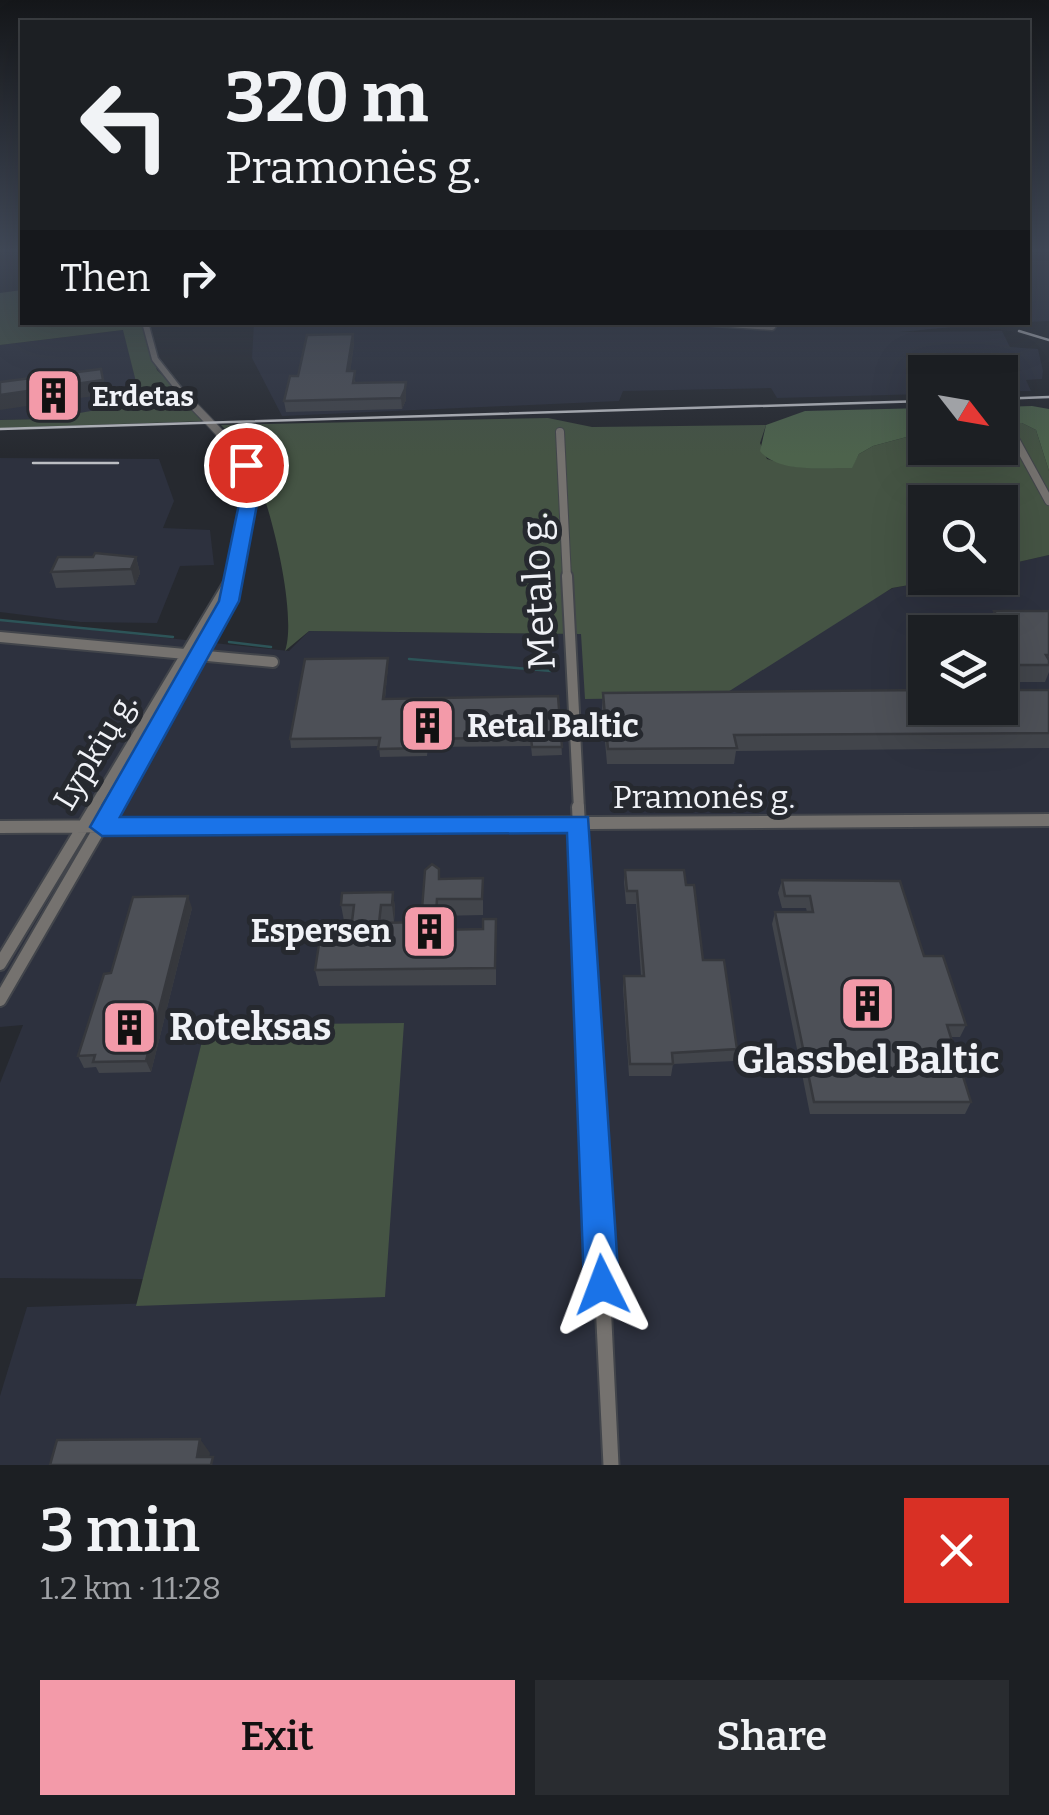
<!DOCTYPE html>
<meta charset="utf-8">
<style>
body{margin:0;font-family:Bitter,serif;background:#292c30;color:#f1f3f6;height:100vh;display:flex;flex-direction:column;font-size:38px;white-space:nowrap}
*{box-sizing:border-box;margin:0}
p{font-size:32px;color:#a0a2a6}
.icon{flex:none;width:55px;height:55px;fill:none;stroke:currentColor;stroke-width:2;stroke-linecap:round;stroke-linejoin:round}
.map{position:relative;height:1465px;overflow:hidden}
.side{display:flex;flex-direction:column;background:#1c1f23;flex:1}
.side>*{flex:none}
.banner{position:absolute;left:20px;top:20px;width:1010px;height:305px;border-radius:0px;box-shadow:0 10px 40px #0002,0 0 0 2px #3a3d41;background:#1c1f23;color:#f1f3f6;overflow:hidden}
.needle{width:65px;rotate:121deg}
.fabs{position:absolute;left:908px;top:355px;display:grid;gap:20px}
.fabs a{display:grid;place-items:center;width:110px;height:110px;border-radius:0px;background:#1c1f23;box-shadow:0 10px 40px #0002,0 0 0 2px #3a3d41;font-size:50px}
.pin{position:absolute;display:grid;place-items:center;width:85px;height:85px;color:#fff;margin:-42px;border:5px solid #fff;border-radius:50%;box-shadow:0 2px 10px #0007}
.me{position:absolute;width:110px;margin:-55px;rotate:357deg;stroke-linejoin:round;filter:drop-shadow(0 0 8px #0008)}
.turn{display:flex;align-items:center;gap:35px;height:210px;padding:0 40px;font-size:45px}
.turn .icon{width:130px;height:130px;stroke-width:2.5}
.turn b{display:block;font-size:70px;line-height:85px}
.then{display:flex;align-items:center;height:95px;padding:0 40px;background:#0003;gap:20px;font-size:38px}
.round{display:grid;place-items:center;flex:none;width:105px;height:105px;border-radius:0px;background:#292c30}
.summary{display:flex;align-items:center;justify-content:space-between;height:170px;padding:0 40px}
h1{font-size:60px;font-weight:600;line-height:75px}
.cta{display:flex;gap:20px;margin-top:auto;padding:20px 40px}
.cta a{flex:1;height:115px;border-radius:0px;background:#f39aa9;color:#111;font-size:40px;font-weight:600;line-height:115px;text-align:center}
.cta a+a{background:#292c30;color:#f1f3f6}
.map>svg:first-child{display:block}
.built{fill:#2d313e;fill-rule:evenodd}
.green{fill:#455444}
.forest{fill:#4d634c}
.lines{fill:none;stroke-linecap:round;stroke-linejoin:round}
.stream{stroke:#2d5458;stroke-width:2.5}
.minor-far4-casing{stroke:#42454b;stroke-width:9}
.minor-far3-casing{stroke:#42454b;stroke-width:10}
.minor-far2-casing{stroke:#42454b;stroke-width:14}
.minor-far1-casing{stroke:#42454b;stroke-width:16}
.minor-casing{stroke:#42454b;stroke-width:19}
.minor-far4{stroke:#75726f;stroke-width:6}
.minor-far3{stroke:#75726f;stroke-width:8}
.minor-far2{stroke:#75726f;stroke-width:10}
.minor-far1{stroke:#75726f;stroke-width:12}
.minor{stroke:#75726f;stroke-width:15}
.rail{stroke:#bcbec3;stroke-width:2.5}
.wall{fill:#42454b}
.shaded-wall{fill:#36383d}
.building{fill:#4d5057;stroke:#36383d;stroke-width:2.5}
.route{fill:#1a73e8;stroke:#114b97;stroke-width:2.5}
.labels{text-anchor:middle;stroke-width:10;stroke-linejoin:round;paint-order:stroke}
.far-poi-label{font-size:28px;font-weight:bold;fill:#f0f2f7;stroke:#26292f;text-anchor:start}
.poi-label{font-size:32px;font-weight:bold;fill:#f0f2f7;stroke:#26292f;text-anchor:start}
.street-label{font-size:32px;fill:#f0f2f7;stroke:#26292f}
.near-street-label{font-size:38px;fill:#f0f2f7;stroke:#26292f}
.near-poi-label{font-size:38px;font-weight:bold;fill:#f0f2f7;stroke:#26292f;text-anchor:start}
</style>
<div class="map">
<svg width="1049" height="1465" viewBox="0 0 1049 1465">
<rect width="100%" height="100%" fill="#26292f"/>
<!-- built -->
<path class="built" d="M1028,260L1049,261V321L1028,322Z
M254,322H1008L899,332L1002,331L1010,347L1038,349L1043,371L1042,379L1026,380L1031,391H1000V372H925V394L777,398L771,388L623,391L619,401L282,416L252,358Z
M124,330L141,403L46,419L0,420V345Z
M0,458L159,459L174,501L163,528L210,530L214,565L180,566L157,623L80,622L0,612Z
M1049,555V1465H0V1396L27,1307L385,1296L206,1026L143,1279L0,1278V1083L23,1025L0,1027V620L289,651L309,631L581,634L871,600L893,588L949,578H1000V566ZM925,632H1000V708H925Z"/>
<!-- green -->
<path class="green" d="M22,290V322L142,323L157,370L209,421L0,428V420L46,419L141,402L123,330L0,345V293Z
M548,418L592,427L766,425L760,443L767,459L796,467L851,468L859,454L873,446L925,432V448H1000V423H1022L1036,430L1049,471V555L1000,566V502H925V578H949L892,588L720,697L585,699L581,634L309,631L285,651C298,614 269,497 250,461C243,448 232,436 221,425Z
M404,1023L385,1297L136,1306L206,1025Z"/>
<!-- forest -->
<path class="forest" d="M1032,406L1049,409V471L1036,430L1022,423H1000V407Z
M925,408V432L873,446L859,454L852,468C825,467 779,474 760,451L766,425L805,411Z"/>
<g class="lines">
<!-- stream -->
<path class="stream" d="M0,620L173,637
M229,642L271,647
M409,659L551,671"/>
<defs>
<path id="minor-far4" d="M145,322L155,359L184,396
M701,322L772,327L775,322"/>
<path id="minor-far3" d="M182,394C262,474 254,470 235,579
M1003,417L1049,501
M560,432L567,579"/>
<path id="minor-far2" d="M567,576L579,809
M0,637L273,662
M93,809L230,581
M111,809L223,615L236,576"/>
<path id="minor-far1" d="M578,807L593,1100
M0,827L1049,820
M0,964L95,807
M0,1000L112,807"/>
<path id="minor" d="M593,1097L611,1465"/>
</defs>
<!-- minor-far4 casing -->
<use href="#minor-far4" class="minor-far4-casing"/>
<!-- minor-far3 casing -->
<use href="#minor-far3" class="minor-far3-casing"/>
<!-- minor-far2 casing -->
<use href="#minor-far2" class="minor-far2-casing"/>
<!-- minor-far1 casing -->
<use href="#minor-far1" class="minor-far1-casing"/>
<!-- minor casing -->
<use href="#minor" class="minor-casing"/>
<!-- minor-far4 -->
<use href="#minor-far4" class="minor-far4"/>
<!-- minor-far3 -->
<use href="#minor-far3" class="minor-far3"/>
<!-- minor-far2 -->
<use href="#minor-far2" class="minor-far2"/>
<!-- minor-far1 -->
<use href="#minor-far1" class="minor-far1"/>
<!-- minor -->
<use href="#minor" class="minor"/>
<!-- rail -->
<path class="rail" d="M1019,331L1049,340
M1000,399L1049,397
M0,429L925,401
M33,463H118"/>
</g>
<!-- wall -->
<path class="wall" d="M353,334L354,344L350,371L356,383L406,382V400L402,409L286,412L284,401L298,376Z
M136,557L140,573L135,585L56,588L51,572Z
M994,611H1049V672L1045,682H1000V632H967L972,620H991Z
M388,666L385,699L558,696L562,755L532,756L531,746L428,747L427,756L380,757L379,746L291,748L290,739Z
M1049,690V748L736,751L734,764H607L602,708L603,693Z
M625,870L686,885L703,960L737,1049L734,1061L673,1064L671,1076H629L623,988L624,976H641L636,904H626L624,882Z
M440,879L483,895V915L438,916L437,930L483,929L496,919V985L319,986L315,970L351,930L352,921H344L341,905L393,892L395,909L394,922H421Z
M782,880L924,956L966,1025L960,1037H951L971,1102L965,1114H810L772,924L775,912H807L806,908H782L778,893Z
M192,908L151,1072L99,1073L96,1067L84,1068L78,1056L111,973Z"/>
<!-- shaded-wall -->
<path class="shaded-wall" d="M353,334L354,344L349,382L347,371Z
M101,369L107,394L0,410V395Z
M406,382V400L402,409L401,398Z
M136,557L140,573L135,585L131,569Z
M388,658V666L384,707L383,699Z
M393,892L395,909L394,922L392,905Z
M188,896L192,908L151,1072L146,1061Z
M437,899L438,916L436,946L435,930Z
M200,1439L210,1453L208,1465L197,1457Z"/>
<!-- building -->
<path class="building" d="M353,334L347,371H355L353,383L406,382L405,389L401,398L284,401L290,376H298L307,335Z
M101,369L103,380L0,395V382Z
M95,553L136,557L131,569L51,572L58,557H93Z
M994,611H1049V655H1046L1049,660V665H1005L1000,656V632H978L972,620H999Z
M388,658L383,699L558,696L562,747H532L531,737L427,739V748L378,749L380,738L290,739L305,659Z
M925,690V708H1000V690H1049V733L734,735L737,748L608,749L603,693Z
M432,864L439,869V879L483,878L482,899H437L435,930L483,929V919H496L495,968L315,970L321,931L351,930L354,905H341L342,893L393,892L392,905H381L379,923L421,922L425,870Z
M625,870H684L686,885H694L703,960H724L737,1049L672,1053L673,1064H630L624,976H644L637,891H627Z
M782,880L900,881L924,956H943L966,1025H947L971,1102H814L775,912H813L810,896H785Z
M188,896L146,1061L93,1062L95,1055L78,1056L104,974L111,973L133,897Z
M200,1439L197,1457H213L211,1465H50L57,1440Z"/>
<!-- sky -->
<linearGradient id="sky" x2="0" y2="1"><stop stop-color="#15171a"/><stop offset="0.55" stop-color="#414958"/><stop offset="1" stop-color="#414958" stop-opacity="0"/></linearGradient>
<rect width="1049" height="456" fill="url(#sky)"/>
<!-- route -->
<path class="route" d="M246,460L254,465L258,499L239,601L120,817H588L619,1285L614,1297L602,1302L589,1297L584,1285L567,833L102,836L90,827L219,601L240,499L237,465Z"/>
<!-- icons -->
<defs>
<symbol id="building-square" viewBox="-11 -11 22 22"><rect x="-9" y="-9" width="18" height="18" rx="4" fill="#f39aa9" stroke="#26292f"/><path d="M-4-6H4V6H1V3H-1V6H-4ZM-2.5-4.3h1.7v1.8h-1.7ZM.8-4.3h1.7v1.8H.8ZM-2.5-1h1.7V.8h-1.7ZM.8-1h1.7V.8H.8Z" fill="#111"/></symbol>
</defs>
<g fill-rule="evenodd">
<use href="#building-square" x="22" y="364" width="63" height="63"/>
<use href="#building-square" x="396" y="694" width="63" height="63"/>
<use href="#building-square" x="398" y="900" width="63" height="63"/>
<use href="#building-square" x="836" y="972" width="63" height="63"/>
<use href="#building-square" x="98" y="996" width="63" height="63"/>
</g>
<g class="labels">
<!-- far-poi labels -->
<g class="far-poi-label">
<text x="92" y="406">Erdetas</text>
</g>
<!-- poi labels -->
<g class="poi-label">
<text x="467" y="737">Retal Baltic</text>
<text x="391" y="942" text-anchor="end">Espersen</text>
</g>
<!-- street labels -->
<g class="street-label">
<text transform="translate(95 751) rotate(-59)" y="11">Lypkių g.</text>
<text x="704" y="808">Pramonės g.</text>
</g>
<!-- near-street labels -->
<g class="near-street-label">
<text transform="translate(538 591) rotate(-93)" y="13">Metalo g.</text>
</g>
<!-- near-poi labels -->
<g class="near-poi-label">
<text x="169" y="1040">Roteksas</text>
<text x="868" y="1073" text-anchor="middle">Glassbel Baltic</text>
</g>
</g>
</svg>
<div class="fabs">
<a><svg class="needle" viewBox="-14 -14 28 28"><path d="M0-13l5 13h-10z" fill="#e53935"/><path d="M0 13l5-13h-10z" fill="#a0a2a6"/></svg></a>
<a><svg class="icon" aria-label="search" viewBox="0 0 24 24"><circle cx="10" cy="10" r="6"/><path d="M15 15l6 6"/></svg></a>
<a><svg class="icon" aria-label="layers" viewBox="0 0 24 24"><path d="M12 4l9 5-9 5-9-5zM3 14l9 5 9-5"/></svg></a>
</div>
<div class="pin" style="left:246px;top:465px;background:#d93025"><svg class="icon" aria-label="arrive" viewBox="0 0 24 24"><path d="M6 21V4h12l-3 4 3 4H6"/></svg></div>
<svg class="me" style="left:602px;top:1285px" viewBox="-20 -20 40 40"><path d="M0-17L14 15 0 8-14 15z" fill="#1a73e8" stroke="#fff" stroke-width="4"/></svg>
<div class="banner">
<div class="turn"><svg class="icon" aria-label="left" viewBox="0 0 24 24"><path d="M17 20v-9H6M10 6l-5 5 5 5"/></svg><div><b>320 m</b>Pramonės g.</div></div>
<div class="then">Then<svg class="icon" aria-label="right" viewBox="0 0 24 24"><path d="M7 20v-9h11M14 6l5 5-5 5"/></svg></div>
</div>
</div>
<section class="side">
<div class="summary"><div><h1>3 min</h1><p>1.2 km · 11:28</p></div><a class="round" style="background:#d93025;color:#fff"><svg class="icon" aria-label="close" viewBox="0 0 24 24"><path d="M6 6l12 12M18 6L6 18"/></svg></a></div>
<div class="cta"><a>Exit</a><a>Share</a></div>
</section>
